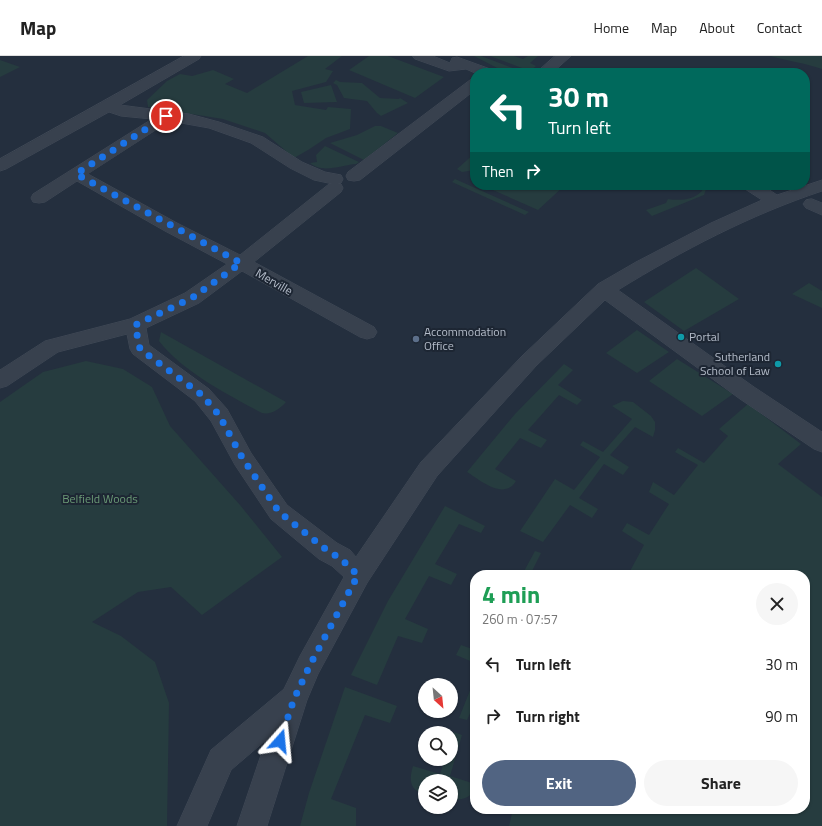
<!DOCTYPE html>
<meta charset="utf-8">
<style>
body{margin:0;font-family:"Titillium Web",sans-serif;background:#f6f6f6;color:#222;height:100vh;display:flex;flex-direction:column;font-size:15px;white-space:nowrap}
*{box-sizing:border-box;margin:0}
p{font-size:13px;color:#767676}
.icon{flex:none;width:22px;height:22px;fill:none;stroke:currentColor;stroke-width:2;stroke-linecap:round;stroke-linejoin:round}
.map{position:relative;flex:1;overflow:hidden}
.drawer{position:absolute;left:470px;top:514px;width:340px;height:244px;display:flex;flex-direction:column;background:#fff;border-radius:16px;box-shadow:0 1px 3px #0004}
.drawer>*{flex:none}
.banner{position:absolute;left:470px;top:12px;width:340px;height:122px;border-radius:16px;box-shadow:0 1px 3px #0004;background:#00695c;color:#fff;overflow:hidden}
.needle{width:26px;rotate:153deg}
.fabs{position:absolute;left:418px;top:622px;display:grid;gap:8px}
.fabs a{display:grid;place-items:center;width:40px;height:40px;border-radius:50%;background:#fff;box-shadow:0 1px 3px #0004;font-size:20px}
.pin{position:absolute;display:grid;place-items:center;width:34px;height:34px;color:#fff;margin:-17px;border:2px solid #fff;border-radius:50%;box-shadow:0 1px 4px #0007}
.me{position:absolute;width:44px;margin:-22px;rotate:18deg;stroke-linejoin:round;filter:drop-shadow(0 0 3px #0008)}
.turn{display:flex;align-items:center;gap:14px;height:84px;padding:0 12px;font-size:18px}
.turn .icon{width:52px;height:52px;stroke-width:2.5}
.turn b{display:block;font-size:28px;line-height:34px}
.then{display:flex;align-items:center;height:38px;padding:0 12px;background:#0003;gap:8px;font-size:15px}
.round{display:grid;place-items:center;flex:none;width:42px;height:42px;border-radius:21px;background:#f6f6f6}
.overview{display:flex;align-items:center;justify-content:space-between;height:68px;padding:0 12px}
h1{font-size:24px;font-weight:700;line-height:30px;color:#1e9e55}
.action{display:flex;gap:8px;margin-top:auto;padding:8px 12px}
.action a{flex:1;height:46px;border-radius:24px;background:#516482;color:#fff;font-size:16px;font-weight:700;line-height:46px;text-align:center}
.action a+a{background:#f6f6f6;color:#222}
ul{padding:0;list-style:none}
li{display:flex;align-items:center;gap:12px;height:52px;padding:0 12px}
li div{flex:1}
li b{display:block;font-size:15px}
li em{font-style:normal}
header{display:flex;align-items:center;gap:24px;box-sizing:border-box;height:56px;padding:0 20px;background:#fff;border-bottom:1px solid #e0e0e0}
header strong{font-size:19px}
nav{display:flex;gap:22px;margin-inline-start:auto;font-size:14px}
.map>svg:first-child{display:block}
.green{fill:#263c3f}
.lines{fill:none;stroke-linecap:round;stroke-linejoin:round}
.minor-casing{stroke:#414a57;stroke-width:1}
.minor{fill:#38414e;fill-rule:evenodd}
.route{stroke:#1a73e8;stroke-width:7;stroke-dasharray:0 12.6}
.culture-dot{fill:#0f9aa8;stroke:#1d2633;stroke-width:1.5}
.service-dot{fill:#5c6f8a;stroke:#1d2633;stroke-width:1.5}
.labels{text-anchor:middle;stroke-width:4;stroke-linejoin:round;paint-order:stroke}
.street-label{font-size:12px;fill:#b4bcc9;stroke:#1d2633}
.poi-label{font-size:12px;fill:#b4bcc9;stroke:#1d2633;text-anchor:start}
.park-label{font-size:12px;fill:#6b9a76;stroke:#1d2633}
</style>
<header>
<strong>Map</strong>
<nav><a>Home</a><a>Map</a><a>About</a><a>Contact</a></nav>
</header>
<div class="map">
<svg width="822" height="770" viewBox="0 0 822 770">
<rect width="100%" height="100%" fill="#242f3e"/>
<!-- green -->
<path class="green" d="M308,0H342L325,13L333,15L326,26L292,35L295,49L326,54L328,51L351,53L350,73L326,82L308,94L294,102L265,77L223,63L148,51L147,44L167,25L180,18L192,20L213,14L234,23L225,28L247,37Z
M369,0H388L444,21L415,42L349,14Z
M474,0H481L526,17H507Z
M490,0H514L523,3L528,0H538L530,7L536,10L530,15Z
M770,0H822V13C805,7 788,5 770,0Z
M0,4L20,11L0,21Z
M336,24L340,26L362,27L380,42L399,43L400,42L408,47L381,60L377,57L367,45L344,42L337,29L333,27Z
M331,29L337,46L304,47L301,36Z
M375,70H381L398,77L364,104L330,87L357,79Z
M325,90L359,106L356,108C341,109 323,118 310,107L317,106L316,99Z
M475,97V114L462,116L457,113Z
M455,123L529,156L525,159L452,126Z
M487,129L497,132L500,129H565L538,154L486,131Z
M703,129H705L706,133L704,139L652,160L646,154L666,147L668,143C680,145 693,144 702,135Z
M696,212L739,243L684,275L644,246Z
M809,227L822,235V252L792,238Z
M637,274L669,296L637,317L606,297Z
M161,276L286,346C280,353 271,359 262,357C228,339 182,315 159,285Z
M677,303L733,338L702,360L649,325Z
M86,305L123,313L152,331L170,370L240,449L282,501L202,559L171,531L138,536L92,566L121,580L155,606L169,647L167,770H0V346L43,316Z
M564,308L573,314L558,329L582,344L577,349L559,339L528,374L547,384L541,392L520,382L495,413L516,425C504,445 480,424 467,416L515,358Z
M623,345L633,346L651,360L655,366V374L653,381L635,371L610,399L629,411L623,419L604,408L579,442L598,453L592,462L570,449L543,486L520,475L555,423L574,434L600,401L580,389L583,385L603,396L632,363L612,350Z
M748,348L801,388L778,408L822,441V770H509L513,753H805V519H628L644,489L622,475L627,467L649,479L669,448L649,436L653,426L674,439L698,409L675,396L678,392L704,407L728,380L719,373Z
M445,450L485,470L481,477L459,468L435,508L457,518L451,529L429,520L405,563L428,573L422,587L398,580L377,629L351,619L388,545Z
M535,495L541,497L530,519H522Z
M461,589L475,594V607L456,599Z
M475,622V646L467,664L459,662Z
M345,631L397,650L390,667L365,659L331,743L356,752V770H300L309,737Z
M454,676L462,679L450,720L475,728V735C468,742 462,744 452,744L451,725H425V738C409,735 409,723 413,710L440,718L445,703H451V686Z"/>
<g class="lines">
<defs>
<path id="minor" d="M184,0H201L199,3L120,49L189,58L219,66L263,81L302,106L325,116L341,119L343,123L341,127H337L341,128L343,132L341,136L254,206L374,271L377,276L374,281L367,283L360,281L242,215L199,247L146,272L149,289L209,333L227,353L251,397L287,449L337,487L350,494L356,501L421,406L522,300L598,228L636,206L711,167L762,144L745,133L743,129H762L777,139L822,124V135C750,159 683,194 618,234L754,331L822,376V396L814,393L740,343L605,244L536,310L437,420L367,527L318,618L307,644L267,770H237L266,684L231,714L207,770H177L211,694L284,633L300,600L344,521L332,510L319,503L271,463L235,409L211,365L195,345L133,298L130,293L127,278L58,296L7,330L0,332V314L45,285L130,263L185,237L227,208L165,175L77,125L45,146L39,147L33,146L31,142L33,138L152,63L121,60L109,56L6,113L0,115V103ZM170,65L209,72L251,87L290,112L314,124L333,128H329L240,199L177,167L88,118Z
M413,0H433L450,7L452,2L457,1L493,14L495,17H475L466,13L449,15L415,3Z
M555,0H571L552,17H536Z
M475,23V34L360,124L354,125L348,124L346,120L348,116L470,24Z
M812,143L822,147V159L806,152L803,148L806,144Z"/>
</defs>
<!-- minor casing -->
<use href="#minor" class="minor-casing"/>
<!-- minor -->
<use href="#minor" class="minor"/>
</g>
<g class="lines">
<!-- route -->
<path class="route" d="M166,60L76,118L241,207L192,242L135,269L140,293L202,339L219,359L243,403L279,456L328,495L340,502L358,519L310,609L294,643L280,685"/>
</g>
<!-- markers -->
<g class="culture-dot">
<circle cx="681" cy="281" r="4"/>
<circle cx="778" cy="308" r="4"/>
</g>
<circle class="service-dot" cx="416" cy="283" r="4"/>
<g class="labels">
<!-- street labels -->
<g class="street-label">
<text transform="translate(274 226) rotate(30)" y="4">Merville</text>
</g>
<!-- poi labels -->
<g class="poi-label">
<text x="424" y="280">Accommodation<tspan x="424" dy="14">Office</tspan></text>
<text x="689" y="285">Portal</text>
<text x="770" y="305" text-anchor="end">Sutherland<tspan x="770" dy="14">School of Law</tspan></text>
</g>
<!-- park labels -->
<g class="park-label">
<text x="100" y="447">Belfield Woods</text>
</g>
</g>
</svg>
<div class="fabs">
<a><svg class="needle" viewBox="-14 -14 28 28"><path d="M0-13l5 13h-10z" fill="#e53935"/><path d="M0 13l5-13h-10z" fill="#767676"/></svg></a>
<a><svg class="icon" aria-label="search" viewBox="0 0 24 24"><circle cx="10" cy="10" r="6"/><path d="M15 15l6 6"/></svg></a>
<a><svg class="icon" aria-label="layers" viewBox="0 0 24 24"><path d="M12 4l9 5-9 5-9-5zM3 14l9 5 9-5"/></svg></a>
</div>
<div class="pin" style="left:166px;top:60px;background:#d93025"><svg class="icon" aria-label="arrive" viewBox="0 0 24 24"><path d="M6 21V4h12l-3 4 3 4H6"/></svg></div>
<svg class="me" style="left:280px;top:685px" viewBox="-20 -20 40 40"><path d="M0-17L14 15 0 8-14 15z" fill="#1a73e8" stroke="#fff" stroke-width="4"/></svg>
<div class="banner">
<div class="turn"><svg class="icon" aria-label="left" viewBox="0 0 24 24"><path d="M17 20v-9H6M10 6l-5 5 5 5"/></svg><div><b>30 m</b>Turn left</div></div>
<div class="then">Then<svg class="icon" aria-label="right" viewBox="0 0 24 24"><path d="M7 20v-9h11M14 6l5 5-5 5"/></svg></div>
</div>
<section class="drawer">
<div class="overview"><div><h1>4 min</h1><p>260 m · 07:57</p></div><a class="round"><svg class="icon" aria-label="close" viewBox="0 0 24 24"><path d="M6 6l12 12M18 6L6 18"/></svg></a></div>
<ul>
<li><svg class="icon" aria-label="left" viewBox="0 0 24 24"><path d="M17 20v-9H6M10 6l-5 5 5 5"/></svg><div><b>Turn left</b></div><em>30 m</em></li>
<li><svg class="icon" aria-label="right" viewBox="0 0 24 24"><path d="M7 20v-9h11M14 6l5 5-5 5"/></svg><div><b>Turn right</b></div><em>90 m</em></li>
</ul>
<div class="action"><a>Exit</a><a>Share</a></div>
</section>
</div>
